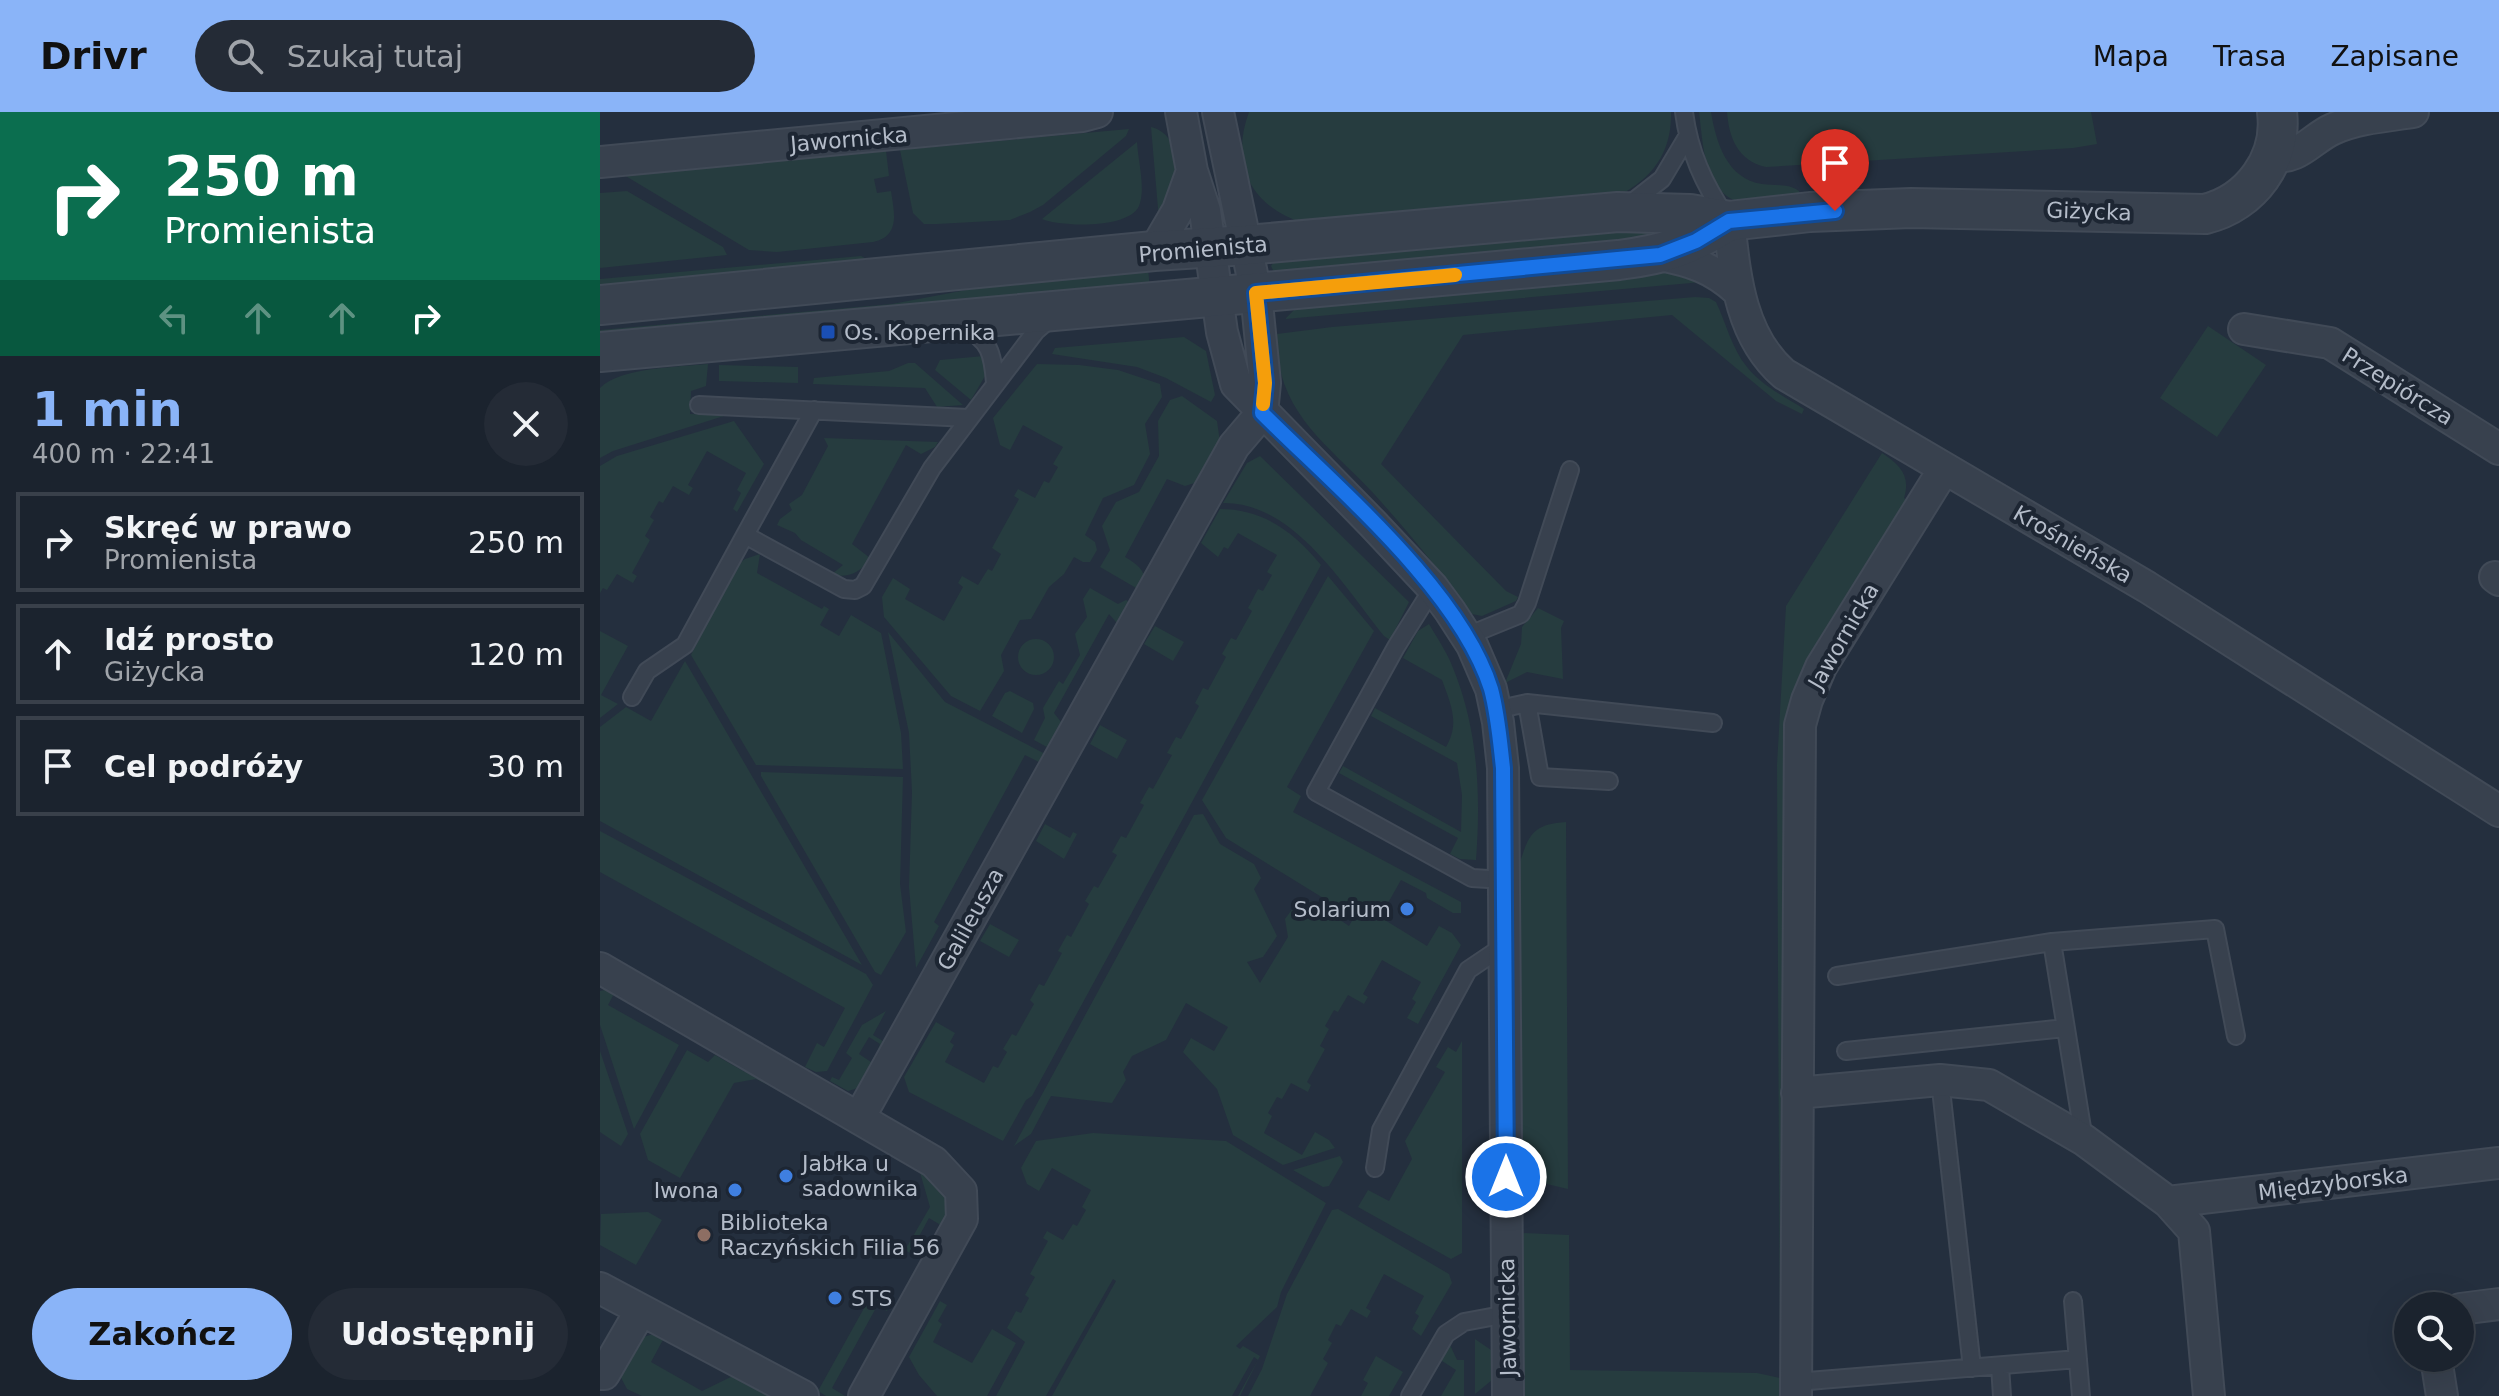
<!DOCTYPE html>
<html lang="pl">
<meta charset="utf-8">
<style>
body{margin:0;font-family:"DejaVu Sans",sans-serif;background:#242b36;color:#f1f3f6;height:100vh;display:flex;flex-direction:column;font-size:30px;white-space:nowrap}
*{box-sizing:border-box;margin:0}
p{font-size:26px;color:#a0a4aa}
.icon{flex:none;width:44px;height:44px;fill:none;stroke:currentColor;stroke-width:2;stroke-linecap:round;stroke-linejoin:round}
.map{position:relative;flex:1;overflow:hidden}
.drawer{display:flex;flex-direction:column;background:#1b232e;width:600px}
.drawer>*{flex:none}
.guide{background:#0b6e4f;color:#fff;overflow:hidden}
.buttons{position:absolute;left:1794px;top:1180px;display:grid;gap:16px}
.buttons a{display:grid;place-items:center;width:80px;height:80px;border-radius:50%;background:#1b232e;box-shadow:0 8px 32px #0002,0 0 0 2px #39404a;font-size:40px}
.pin{position:absolute;display:grid;place-items:center;width:68px;height:68px;color:#fff;margin:-82px -34px;border-radius:50% 50% 50% 0;rotate:-45deg;box-shadow:0 0 8px #0007}
.pin .icon{rotate:45deg}
.me{position:absolute;width:88px;margin:-44px;rotate:0deg;stroke-linejoin:round;filter:drop-shadow(0 0 6px #0008)}
.turn{display:flex;align-items:center;gap:28px;height:168px;padding:0 32px;font-size:36px}
.turn .icon{width:104px;height:104px;stroke-width:2.5}
.turn b{display:block;font-size:56px;line-height:68px}
.lanes{display:flex;align-items:center;height:76px;padding:0 32px;background:#0003;justify-content:center;gap:40px;direction:ltr}
.lanes .off{opacity:.35}
.round{display:grid;place-items:center;flex:none;width:84px;height:84px;border-radius:42px;background:#242b36}
.overview{display:flex;align-items:center;justify-content:space-between;height:136px;padding:0 32px}
h1{font-size:48px;font-weight:600;line-height:60px;color:#8ab4f8}
.primary-button{display:flex;gap:16px;margin-top:auto;padding:16px 32px}
.primary-button a{flex:1;height:92px;border-radius:48px;background:#8ab4f8;color:#111;font-size:32px;font-weight:600;line-height:92px;text-align:center}
.primary-button a+a{background:#242b36;color:#f1f3f6}
ul{padding:0;list-style:none}
li{display:flex;align-items:center;gap:24px;height:100px;margin:0 16px 12px;padding:0 16px;border:4px solid #39404a;border-radius:0px}
li div{flex:1}
li b{display:block;font-size:30px}
li em{font-style:normal}
header{display:flex;align-items:center;gap:48px;box-sizing:border-box;height:112px;padding:0 40px;background:#8ab4f8;color:#111}
header strong{font-size:38px}
nav{display:flex;gap:44px;margin-inline-start:auto;font-size:28px}
.search{width:560px;height:72px;background:#242b36;display:flex;align-items:center;gap:20px;box-sizing:border-box;padding:0 28px;border-radius:44px;color:#a0a4aa;font-size:30px}
main{display:flex;flex:1;min-height:0}
.map>svg:first-child{display:block}
.green{fill:#263c3f}
.lines{fill:none;stroke-linecap:round;stroke-linejoin:round}
.service-casing{stroke:#414a57;stroke-width:20}
.minor-casing{stroke:#414a57;stroke-width:34}
.tertiary-casing{stroke:#414a57;stroke-width:42}
.service{stroke:#38414e;stroke-width:16}
.minor{stroke:#38414e;stroke-width:30}
.tertiary{stroke:#38414e;stroke-width:38}
.route-casing{stroke:#114b97;stroke-width:20}
.route{stroke:#1a73e8;stroke-width:14}
.slow{stroke:#f59e0b;stroke-width:14}
.transit-dot{fill:#1a4fb4;stroke:#1d2633;stroke-width:3}
.shop-dot{fill:#3f7fe0;stroke:#1d2633;stroke-width:3}
.education-dot{fill:#8d6e63;stroke:#1d2633;stroke-width:3}
.labels{text-anchor:middle;stroke-width:8;stroke-linejoin:round;paint-order:stroke}
.street-label{font-size:22px;fill:#b4bcc9;stroke:#1d2633}
.poi-label{font-size:22px;fill:#b4bcc9;stroke:#1d2633;text-anchor:start}
</style>
<header>
<strong>Drivr</strong>
<div class="search"><svg class="icon" aria-label="search" viewBox="0 0 24 24"><circle cx="10" cy="10" r="6"/><path d="M15 15l6 6"/></svg>Szukaj tutaj</div>
<nav><a>Mapa</a><a>Trasa</a><a>Zapisane</a></nav>
</header>
<main>
<section class="drawer">
<div class="guide">
<div class="turn"><svg class="icon" aria-label="right" viewBox="0 0 24 24"><path d="M7 20v-9h11M14 6l5 5-5 5"/></svg><div><b>250 m</b>Promienista</div></div>
<div class="lanes"><svg class="icon off" aria-label="left" viewBox="0 0 24 24"><path d="M17 20v-9H6M10 6l-5 5 5 5"/></svg><svg class="icon off" aria-label="ahead" viewBox="0 0 24 24"><path d="M12 20V5M6 11l6-6 6 6"/></svg><svg class="icon off" aria-label="ahead" viewBox="0 0 24 24"><path d="M12 20V5M6 11l6-6 6 6"/></svg><svg class="icon" aria-label="right" viewBox="0 0 24 24"><path d="M7 20v-9h11M14 6l5 5-5 5"/></svg></div>
</div>
<div class="overview"><div><h1>1 min</h1><p>400 m · 22:41</p></div><a class="round"><svg class="icon" aria-label="close" viewBox="0 0 24 24"><path d="M6 6l12 12M18 6L6 18"/></svg></a></div>
<ul>
<li><svg class="icon" aria-label="right" viewBox="0 0 24 24"><path d="M7 20v-9h11M14 6l5 5-5 5"/></svg><div><b>Skręć w prawo</b><p>Promienista</p></div><em>250 m</em></li>
<li><svg class="icon" aria-label="ahead" viewBox="0 0 24 24"><path d="M12 20V5M6 11l6-6 6 6"/></svg><div><b>Idź prosto</b><p>Giżycka</p></div><em>120 m</em></li>
<li><svg class="icon" aria-label="arrive" viewBox="0 0 24 24"><path d="M6 21V4h12l-3 4 3 4H6"/></svg><div><b>Cel podróży</b></div><em>30 m</em></li>
</ul>
<div class="primary-button"><a>Zakończ</a><a>Udostępnij</a></div>
</section>
<div class="map">
<svg width="1899" height="1284" viewBox="0 0 1899 1284">
<rect width="100%" height="100%" fill="#242f3e"/>
<!-- green -->
<path class="green" d="M649,0H1071C1072,40 1053,66 1018,84L703,111C650,94 630,51 649,0Z
M1099,0H1111C1116,30 1127,67 1162,72C1176,74 1187,71 1199,79L1200,84L1136,89C1103,76 1103,30 1099,0Z
M1127,0H1491L1497,32L1473,36L1166,55C1138,49 1129,26 1127,0Z
M551,15C571,20 578,40 578,60C578,75 565,95 559,108Z
M529,17L526,24L443,93L430,100L410,108L337,112H324L313,101L300,38Z
M537,30C538,49 546,77 539,94C529,117 461,115 442,107Z
M286,39L289,64L274,67L277,81L291,79C294,100 301,124 273,130L177,140L149,138L24,63Z
M27,79L123,135L127,143L0,156V81Z
M1057,112L1092,123L675,162L671,154L675,148Z
M261,144L268,148L0,179V167Z
M548,157L550,177L0,225V218L292,192L414,169Z
M1080,158L1114,169L685,207L698,194L712,190Z
M1095,185L1109,186L1116,190C1126,211 1132,237 1147,255C1161,273 1185,285 1204,297L1202,302L1176,289L1072,203L863,223L781,352L906,479L918,485L916,489L882,504L872,502C842,461 809,421 775,383C738,342 689,310 679,252C677,242 675,232 677,222L732,215Z
M1608,214L1666,253L1617,325L1560,286Z
M584,225L606,239L615,283L611,290L566,266L537,255L452,242L455,236Z
M384,244L385,264L371,288L335,258L340,248Z
M308,251H315L363,293L337,295L325,276L213,272L214,266L289,259Z
M108,252L106,274L91,279L90,302L127,303L13,339L0,346V276C21,255 79,255 108,252Z
M437,252L479,253L518,258L560,272L562,285L545,312L550,342L534,373L503,386L485,423L495,430L497,438L490,450H483L474,445L464,462L449,475L431,507L420,508L401,543L404,559L380,599L351,584L284,505L282,485L293,466L310,477L305,487L344,509L363,475L358,471L362,464L378,473L388,457L392,459L401,442L392,436L419,387L414,384L418,377L435,386L444,369L449,371L458,355L453,352L463,335L423,313L410,338L400,333L393,306Z
M119,253L198,255V271L119,269Z
M582,284L617,309L621,337L604,368L585,374L567,367L525,445C540,454 549,461 543,480L500,455L510,438L502,414L516,390L539,380L559,344L558,309L570,288Z
M134,309L164,352L137,400L133,397L141,381L137,378L146,361L107,339L88,373L93,376L89,383L73,374L63,391L59,389L50,405L54,408L45,424L50,428L32,461L37,464L33,471L17,462L7,478L3,476L0,481V354L17,344Z
M224,326L338,330L335,335L321,342L306,333L252,432L270,446C261,461 248,466 231,463L243,453L201,428L195,421L177,413L180,407L192,398L189,392L202,383L228,334Z
M1282,341C1300,353 1311,364 1304,386L1310,390L1214,547L1185,1284H922V1121L969,1123L970,1258L1157,1261L1180,1266L1177,653L1186,494Z
M660,344L809,490L790,528L784,524C744,475 694,390 623,391L647,351Z
M620,397C663,397 694,420 721,453L432,984L426,988L403,1029L309,980L304,965L336,910L355,921L350,930L354,933L345,950L384,971L393,954L398,956L407,940L403,937L412,922L416,924L434,892L430,888L439,872L444,874L462,841L458,839L467,823L471,825L489,792L485,789L494,774L498,776L517,743L512,740L521,724L526,726L544,693L540,691L549,675L553,677L572,643L567,641L576,625L581,627L599,594L595,591L603,576L608,578L626,545L622,542L631,526L636,528L652,499L648,496L658,477L663,479L672,463L667,460L677,443L638,421L628,437L624,435L618,445L601,431Z
M160,442L157,461L222,497L224,494L229,497L220,513L239,524L251,503L281,521L301,621L303,657L156,653L91,543L137,453L145,447Z
M728,464L774,519L687,675L701,684L693,700L861,790V801H853L827,786L826,781L801,768L780,805L827,834L839,814L852,821L861,833L818,912L807,906L816,890L812,887L821,870L782,848L763,882L768,885L764,892L748,883L738,900L734,898L725,914L729,917L720,934L725,937L707,970L711,973L708,980L691,971L682,987L677,985L668,1001L672,1004L664,1021L702,1043L715,1020L729,1028L735,1036L683,1053L633,1023L617,977L583,940L591,926L614,939L628,915L586,891L566,928L532,944L523,960L526,968L512,991L451,984L431,1022L414,1034L594,703L603,702L620,732L654,752L661,766L654,777L677,824L663,845L647,850L660,871L688,825L685,807L696,792L712,789L749,814L754,805L626,726L602,688Z
M490,476L518,492L526,488L536,494L523,518L509,502L454,601L468,619L456,640L434,628L445,606L443,596L459,569L463,572L480,543L475,522L487,505L483,487Z
M938,496L964,509L961,516L963,567L927,560L905,571L921,532L922,515Z
M829,512C837,526 847,540 853,556C878,617 881,682 876,748L860,747L850,742L858,726L739,661L743,654L861,720L862,683L857,651L771,604L775,596L846,635C860,611 851,593 842,568L803,546L818,519Z
M555,514L584,530L573,549L544,532Z
M0,519L28,534L1,583L18,592L0,606Z
M288,520L345,590L453,646L443,652L425,643L334,810L339,814L316,856L309,775L312,680L309,621Z
M418 545a18 18 0 1 1 36 0a18 18 0 1 1-36 0Z
M85,549L262,853L0,709V615L26,595L51,609Z
M410,579L433,591L434,597L422,621L392,604L405,581Z
M500,613L527,628L517,647L490,632Z
M161,660L303,665L300,772L306,820L281,863L275,860L161,664Z
M966,710L968,1077L921,1066L918,756C928,726 930,712 966,710Z
M445,712L470,726L473,720L477,722L464,747L436,729Z
M0,719L266,862L273,873L227,959L216,960L205,955L217,931L224,935L245,896L0,760Z
M390,812L419,828L409,845L380,829Z
M10,877L16,878L8,893L79,933L34,1017L0,913V879Z
M286,899L273,923L286,931L281,939L278,937L280,932L269,925L259,942L271,950L274,945L276,947L258,976L248,979L230,969L232,965L239,968L252,946L246,941L262,913Z
M862,929V1141L851,1147L758,1095L768,1078L789,1089L812,1047L805,1029L845,960L836,955L848,935L856,940Z
M87,938L108,950L115,943L145,960L150,952L186,971V982L156,967L134,971L80,1066L48,1048L40,1022Z
M0,939L28,1022L21,1034L0,1020Z
M493,1021L626,1029L726,1091L681,1180L677,1195L636,1234L640,1237L643,1234L660,1244L640,1284H638L658,1248L654,1245L632,1284H452L516,1169L513,1167L446,1284H396L425,1230L407,1216L416,1199L421,1201L429,1186L425,1183L435,1165L430,1162L448,1129L443,1126L447,1119L463,1128L473,1112L477,1114L486,1098L482,1095L491,1078L452,1056L439,1079L427,1072L421,1056L436,1029Z
M740,1044L743,1050L729,1074L723,1075L693,1058Z
M319,1057C343,1075 357,1083 344,1115L329,1106L310,1141L305,1138L330,1095Z
M738,1097L849,1162L852,1171L821,1224L812,1217L819,1204L815,1201L824,1184L784,1162L766,1196L771,1199L767,1206L751,1197L741,1214L736,1212L728,1228L732,1231L723,1247L728,1251L710,1284H648L662,1257L687,1182L732,1098Z
M48,1100L62,1108L36,1153L0,1133L1,1102Z
M291,1175L285,1186L291,1190L287,1199L277,1194L232,1276L245,1284H226L218,1279L273,1180Z
M340,1189L347,1193L338,1209L342,1212L333,1230L372,1251L392,1217L416,1231L387,1284H337L319,1263L309,1245Z
M59,1222L65,1224L51,1250L102,1279L137,1262L176,1284H42L27,1277L18,1260C29,1243 36,1221 59,1222Z
M875,1227L891,1238L892,1268L875,1282Z
M850,1233L857,1248H864V1284H841L856,1258L839,1247Z
M776,1244L803,1260L789,1284H761L768,1271L763,1268Z"/>
<g class="lines">
<defs>
<path id="service" d="M1084,0C1089,40 1104,72 1126,105
M1030,92L1062,67L1087,25
M363,215C390,228 393,242 395,271
M99,293L368,306
M214,298L145,423L244,477L255,478L263,474L332,356L436,219L450,207
M833,476L796,535L716,680L872,766L905,768
M867,524L921,502L927,491L970,358
M32,585L47,559L85,533L145,423
M927,591L940,665L1009,669
M895,598L927,591L1113,611
M1237,864L1452,830
M1246,939L1465,916
M1340,968L1372,1256
M1484,1028L1452,830L1615,817L1636,924
M775,1056L781,1018L868,858L905,833
M1473,1189L1481,1284
M1400,1254L1402,1284
M1196,1270L1478,1247
M810,1284L846,1222L864,1210L907,1202"/>
<path id="minor" d="M581,0L592,59L605,99L622,220L636,272L773,412L833,476L850,499L872,533L891,577L898,610L903,656L908,1284
M618,0L656,181L665,271L662,301
M1672,43C1697,50 1712,26 1733,17C1758,6 1787,4 1813,0
M0,50L482,4L497,0
M1129,109C1135,164 1140,224 1184,262L1547,475L1899,699
M554,139L578,98L592,59
M1060,143C1091,149 1113,156 1137,178
M1644,217L1730,231L1899,337
M1895,465L1899,468
M0,856L334,1050L361,1079L362,1107L264,1284
M1197,981L1340,968L1389,973L1484,1028L1568,1090L1594,1119L1609,1284
M259,1006L634,334L662,301
M1568,1090L1899,1051
M0,1176L203,1284
M1860,1197L1899,1192
M1836,1246L1842,1284
M0,1262H4L41,1198
M1196,1284L1200,613L1207,588L1221,555L1344,357"/>
<path id="tertiary" d="M0,193L554,139L647,133L1018,100L1090,102L1129,109L1210,100L1311,96L1605,102C1651,91 1683,47 1677,0
M0,240L1019,148C1067,142 1088,134 1129,109"/>
</defs>
<!-- service casing -->
<use href="#service" class="service-casing"/>
<!-- minor casing -->
<use href="#minor" class="minor-casing"/>
<!-- tertiary casing -->
<use href="#tertiary" class="tertiary-casing"/>
<!-- service -->
<use href="#service" class="service"/>
<!-- minor -->
<use href="#minor" class="minor"/>
<!-- tertiary -->
<use href="#tertiary" class="tertiary"/>
</g>
<g class="lines">
<defs>
<path id="route" d="M906,1065L903,656C900,630 898,603 891,577C860,478 736,375 662,301L665,271L656,181L1060,143L1096,129L1129,109L1235,99"/>
</defs>
<!-- route casing -->
<use href="#route" class="route-casing"/>
<!-- route -->
<use href="#route" class="route"/>
<!-- slow -->
<path class="slow" d="M663,292L665,271L656,181L855,163"/>
</g>
<!-- markers -->
<rect class="transit-dot" x="220" y="212" width="16" height="16" rx="4"/>
<g class="shop-dot">
<circle cx="807" cy="797" r="8"/>
<circle cx="186" cy="1064" r="8"/>
<circle cx="135" cy="1078" r="8"/>
<circle cx="235" cy="1186" r="8"/>
</g>
<circle class="education-dot" cx="104" cy="1123" r="8"/>
<g class="labels">
<!-- street labels -->
<g class="street-label">
<text transform="translate(249 27) rotate(-5)" y="8">Jawornicka</text>
<text transform="translate(1489 99) rotate(2)" y="8">Giżycka</text>
<text transform="translate(603 137) rotate(-5)" y="8">Promienista</text>
<text transform="translate(1798 274) rotate(32)" y="8">Przepiórcza</text>
<text transform="translate(1473 432) rotate(30)" y="8">Krośnieńska</text>
<text transform="translate(1243 524) rotate(-60)" y="8">Jawornicka</text>
<text transform="translate(370 807) rotate(-61)" y="8">Galileusza</text>
<text transform="translate(1733 1071) rotate(-7)" y="8">Międzyborska</text>
<text transform="translate(907 1205) rotate(-91)" y="8">Jawornicka</text>
</g>
<!-- poi labels -->
<g class="poi-label">
<text x="244" y="228">Os. Kopernika</text>
<text x="791" y="805" text-anchor="end">Solarium</text>
<text x="202" y="1059">Jabłka u<tspan x="202" dy="25">sadownika</tspan></text>
<text x="119" y="1086" text-anchor="end">Iwona</text>
<text x="120" y="1118">Biblioteka<tspan x="120" dy="25">Raczyńskich Filia 56</tspan></text>
<text x="251" y="1194">STS</text>
</g>
</g>
</svg>
<div class="buttons">
<a><svg class="icon" aria-label="search" viewBox="0 0 24 24"><circle cx="10" cy="10" r="6"/><path d="M15 15l6 6"/></svg></a>
</div>
<div class="pin" style="left:1235px;top:99px;background:#d93025"><svg class="icon" aria-label="arrive" viewBox="0 0 24 24"><path d="M6 21V4h12l-3 4 3 4H6"/></svg></div>
<svg class="me" style="left:906px;top:1065px" viewBox="-20 -20 40 40"><circle r="17" fill="#1a73e8" stroke="#fff" stroke-width="3"/><path d="M0-11L8 9 0 5-8 9z" fill="#fff"/></svg>
</div>
</main>
